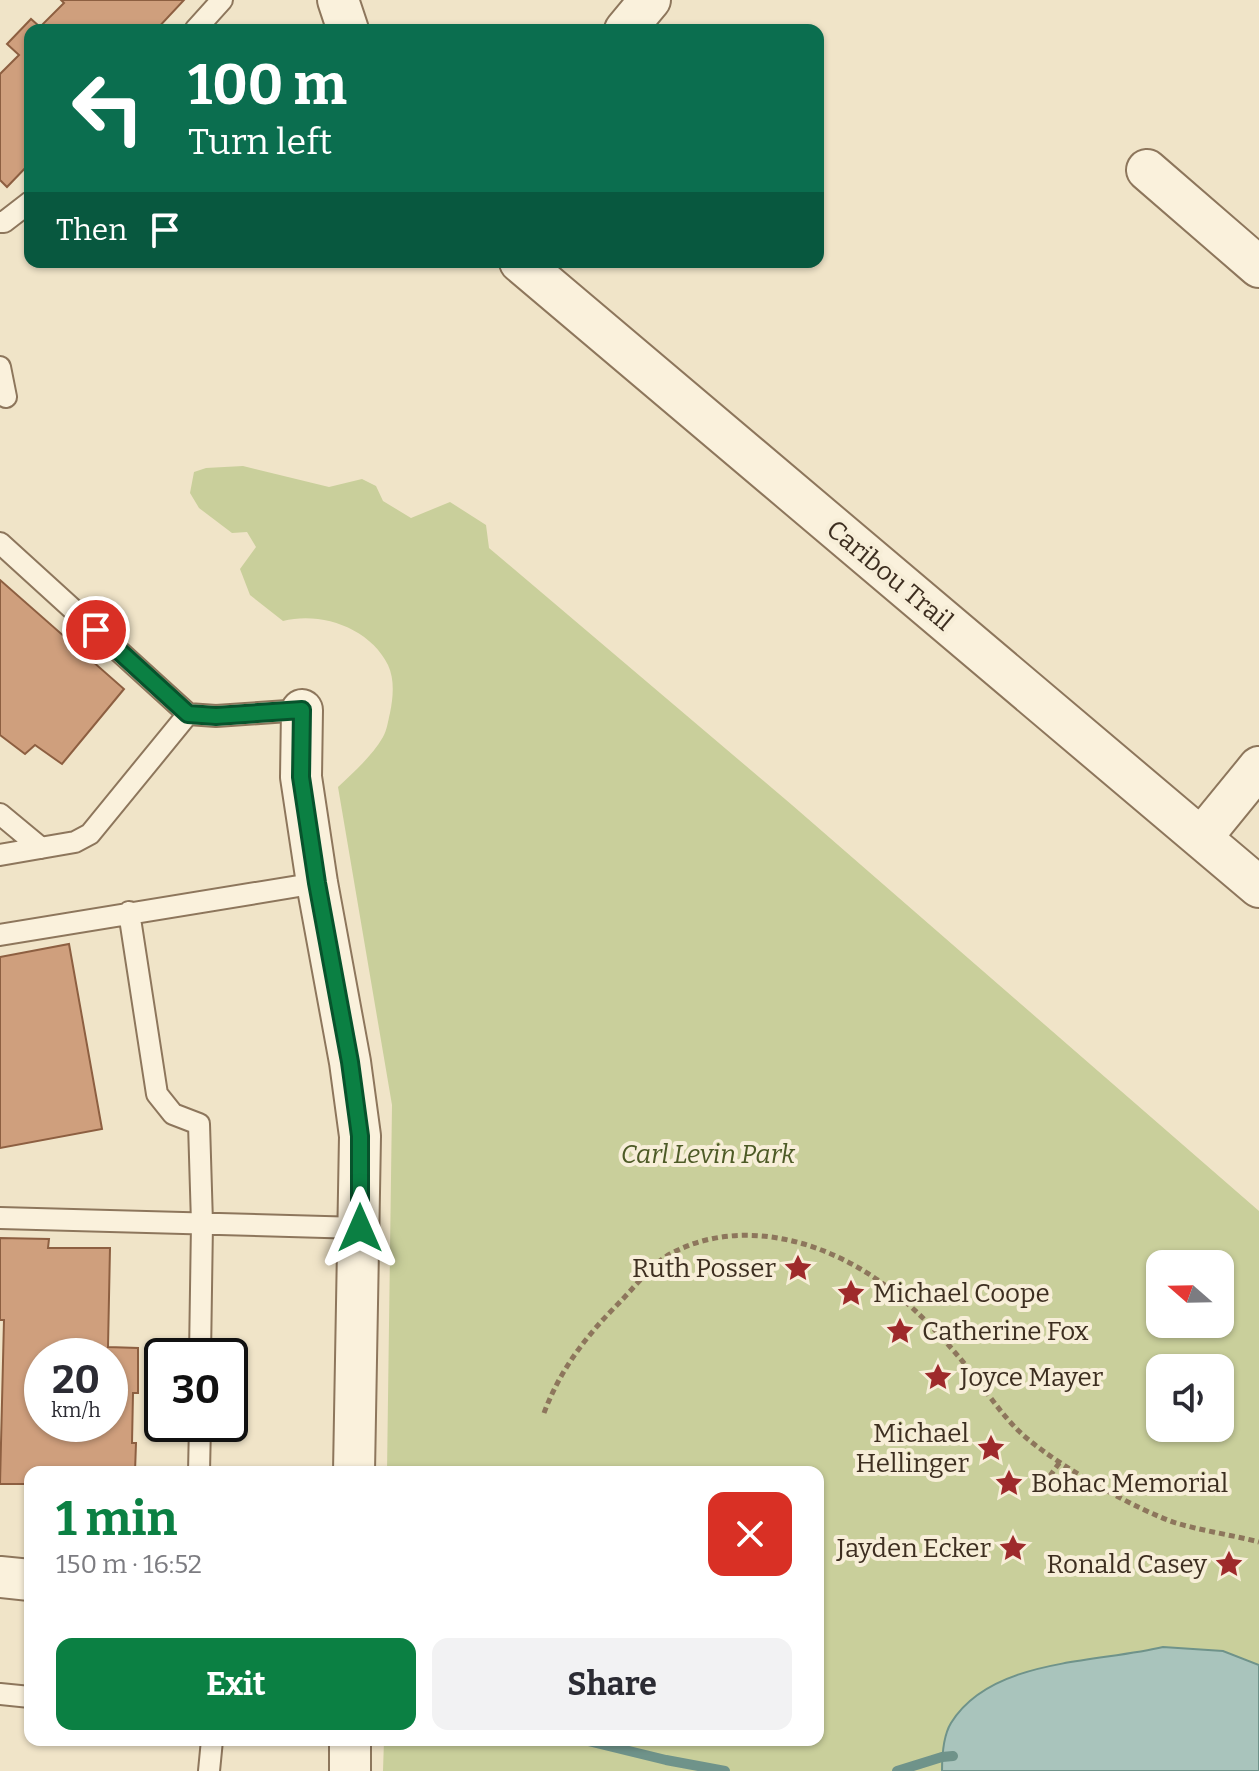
<!DOCTYPE html>
<meta charset="utf-8">
<style>
body{margin:0;font-family:Bitter,serif;background:#f2f2f3;color:#2b2b33;height:100vh;display:flex;flex-direction:column;font-size:30px;white-space:nowrap}
*{box-sizing:border-box;margin:0}
p{font-size:26px;color:#7c7c81}
.icon{flex:none;width:44px;height:44px;fill:none;stroke:currentColor;stroke-width:2;stroke-linecap:round;stroke-linejoin:round}
.map{position:relative;flex:1;overflow:hidden}
.side{position:absolute;left:24px;top:1466px;width:800px;height:280px;display:flex;flex-direction:column;background:#fff;border-radius:16px;box-shadow:0 2px 6px #0004}
.side>*{flex:none}
.top-card{position:absolute;left:24px;top:24px;width:800px;height:244px;border-radius:16px;box-shadow:0 2px 6px #0004;background:#0b6e4f;color:#fff;overflow:hidden}
.needle{width:52px;rotate:290deg}
.controls{position:absolute;left:1146px;top:1250px;display:grid;gap:16px}
.controls a{display:grid;place-items:center;width:88px;height:88px;border-radius:16px;background:#fff;box-shadow:0 2px 6px #0004;font-size:40px}
.speed{position:absolute;left:24px;top:1338px;display:flex;gap:16px;font-size:40px;font-weight:700;text-align:center}
.speed>*{display:grid;place-content:center;width:104px;height:104px;border-radius:50%;background:#fff;box-shadow:0 2px 6px #0004;line-height:1}
.speed small{font-size:20px;font-weight:400}
.speed .limit{border:4px solid #111;border-radius:12px;background:#fff;color:#111}
.pin{position:absolute;display:grid;place-items:center;width:68px;height:68px;color:#fff;margin:-34px;border:4px solid #fff;border-radius:50%;box-shadow:0 2px 8px #0007}
.me{position:absolute;width:88px;margin:-44px;rotate:0deg;stroke-linejoin:round;filter:drop-shadow(0 0 6px #0008)}
.turn{display:flex;align-items:center;gap:28px;height:168px;padding:0 32px;font-size:36px}
.turn .icon{width:104px;height:104px;stroke-width:2.5}
.turn b{display:block;font-size:56px;line-height:68px}
.then{display:flex;align-items:center;height:76px;padding:0 32px;background:#0003;gap:16px;font-size:30px}
.round{display:grid;place-items:center;flex:none;width:84px;height:84px;border-radius:16px;background:#f2f2f3}
.summary{display:flex;align-items:center;justify-content:space-between;height:136px;padding:0 32px}
h1{font-size:48px;font-weight:700;line-height:60px;color:#0b8043}
.primary-button{display:flex;gap:16px;margin-top:auto;padding:16px 32px}
.primary-button a{flex:1;height:92px;border-radius:16px;background:#0b8043;color:#fff;font-size:32px;font-weight:700;line-height:92px;text-align:center}
.primary-button a+a{background:#f2f2f3;color:#2b2b33}
.map>svg:first-child{display:block}
.green{fill:#c9cf9b;fill-rule:evenodd}
.water{fill:#a9c4bc;stroke:#6f938a;stroke-width:2}
.lines{fill:none;stroke-linecap:round;stroke-linejoin:round}
.stream{stroke:#6f938a;stroke-width:10}
.building{fill:#cf9f7d;stroke:#8d5f41;stroke-width:2;fill-rule:evenodd}
.service-casing{stroke:#8d765c;stroke-width:24}
.minor-casing{stroke:#8d765c;stroke-width:44}
.path{stroke:#8d765c;stroke-width:5;stroke-dasharray:6 4;stroke-linecap:butt}
.service{stroke:#faf1dc;stroke-width:20}
.minor{stroke:#faf1dc;stroke-width:40}
.route-casing{stroke:#07532c;stroke-width:20}
.route{stroke:#0b8043;stroke-width:14}
.labels{text-anchor:middle;stroke-width:8;stroke-linejoin:round;paint-order:stroke}
.street-label{font-size:26px;fill:#3d2e20;stroke:#f7eed8}
.park-label{font-size:26px;font-style:italic;fill:#4d5a26;stroke:#f7eed8}
.poi-label{font-size:26px;fill:#3d2e20;stroke:#f7eed8;text-anchor:end}
</style>
<div class="map">
<svg width="1259" height="1771" viewBox="0 0 1259 1771">
<rect width="100%" height="100%" fill="#f0e4c8"/>
<!-- green -->
<path class="green" d="M243,466L329,487L362,479L376,486L383,501L411,518L450,502L486,525L489,548L792,805L1259,1211V1771H383L384,1740H818V1472H387L392,1105L338,787C354,772 372,756 383,737C387,730 388,721 390,713C393,698 395,680 388,665C370,628 321,611 283,621L250,595L240,569L256,547L247,532L232,533L199,508L190,493L194,472L206,468ZM1160,1264H1220V1324H1160ZM1160,1368H1220V1428H1160Z"/>
<!-- water -->
<path class="water" d="M1163,1647L1223,1651L1259,1665V1771H942C942,1757 943,1736 951,1723C991,1658 1097,1663 1163,1647Z"/>
<g class="lines">
<!-- stream -->
<path class="stream" d="M584,1740L666,1760L725,1771
M897,1771L942,1757L953,1756"/>
</g>
<!-- building -->
<path class="building" d="M61,0H184L156,30H30V163L7,187L0,180V74L19,55L7,44L31,19L40,27L64,3Z
M0,580L124,689L62,764L35,745L25,754L0,735Z
M69,944L102,1129L0,1148V957Z
M0,1238L49,1239L48,1248H110L108,1347L138,1348V1393H133L132,1443H136L135,1472H30V1484H0L4,1320H0ZM42,1356H110V1424H42Z"/>
<g class="lines">
<defs>
<path id="service" d="M195,30L222,0
M0,222H4L30,202
M0,367L6,397
M0,543L188,714
M0,814L41,848
M0,855L75,842L90,834L188,714L216,716L302,710
M129,912L157,1094L173,1114L199,1124L202,1223L200,1356
M0,935L317,883
M0,1218L360,1228
M199,1472L200,1424
M0,1694L30,1697
M209,1771L212,1740"/>
<path id="minor" d="M338,0L348,30
M625,30L650,0
M1147,170L1259,267
M520,262L1259,887
M302,710L301,777L317,883L350,1062L360,1136L354,1472
M1201,838L1259,767
M0,1577L30,1580
M350,1771V1740"/>
</defs>
<!-- service casing -->
<use href="#service" class="service-casing"/>
<!-- minor casing -->
<use href="#minor" class="minor-casing"/>
<!-- path -->
<path class="path" d="M544,1413C560,1370 586,1336 618,1304C634,1288 651,1265 670,1254C742,1215 830,1242 890,1289C922,1314 954,1349 978,1381C994,1402 1008,1423 1029,1440C1061,1467 1137,1510 1176,1523C1203,1531 1232,1535 1259,1542
M1044,1484L1060,1462"/>
<!-- service -->
<use href="#service" class="service"/>
<!-- minor -->
<use href="#minor" class="minor"/>
</g>
<g class="lines">
<defs>
<path id="route" d="M96,630L188,714L216,716L302,710L301,777L317,883L350,1062L360,1136V1228"/>
</defs>
<!-- route casing -->
<use href="#route" class="route-casing"/>
<!-- route -->
<use href="#route" class="route"/>
</g>
<!-- icons -->
<defs>
<symbol id="sight-bare" viewBox="-9 -9 18 18"><path d="M0-6L1.8-2.2L6-1.7L2.9 1.2L3.7 5.4L0 3.3L-3.7 5.4L-2.9 1.2L-6-1.7L-1.8-2.2Z" fill="#9e2a2b" stroke="#f7eed8" stroke-width="2.5" paint-order="stroke"/></symbol>
</defs>
<g fill-rule="evenodd">
<use href="#sight-bare" x="778" y="1248" width="40" height="40"/>
<use href="#sight-bare" x="831" y="1273" width="40" height="40"/>
<use href="#sight-bare" x="880" y="1311" width="40" height="40"/>
<use href="#sight-bare" x="918" y="1357" width="40" height="40"/>
<use href="#sight-bare" x="971" y="1428" width="40" height="40"/>
<use href="#sight-bare" x="989" y="1463" width="40" height="40"/>
<use href="#sight-bare" x="993" y="1528" width="40" height="40"/>
<use href="#sight-bare" x="1209" y="1544" width="40" height="40"/>
</g>
<g class="labels">
<!-- street labels -->
<g class="street-label">
<text transform="translate(890 575) rotate(40)" y="9">Caribou Trail</text>
</g>
<!-- park labels -->
<g class="park-label">
<text x="708" y="1163">Carl Levin Park</text>
</g>
<!-- poi labels -->
<g class="poi-label">
<text x="776" y="1277">Ruth Posser</text>
<text x="873" y="1302" text-anchor="start">Michael Coope</text>
<text x="922" y="1340" text-anchor="start">Catherine Fox</text>
<text x="960" y="1386" text-anchor="start">Joyce Mayer</text>
<text x="969" y="1442">Michael<tspan x="969" dy="30">Hellinger</tspan></text>
<text x="1031" y="1492" text-anchor="start">Bohac Memorial</text>
<text x="991" y="1557">Jayden Ecker</text>
<text x="1207" y="1573">Ronald Casey</text>
</g>
</g>
</svg>
<div class="controls">
<a><svg class="needle" viewBox="-14 -14 28 28"><path d="M0-13l5 13h-10z" fill="#e53935"/><path d="M0 13l5-13h-10z" fill="#7c7c81"/></svg></a>
<a><svg class="icon" aria-label="sound" viewBox="0 0 24 24"><path d="M4 9h4l5-4v14l-5-4H4zM17 9q2 3 0 6"/></svg></a>
</div>
<div class="speed"><div>20<small>km/h</small></div><div class="limit">30</div></div>
<div class="pin" style="left:96px;top:630px;background:#d93025"><svg class="icon" aria-label="arrive" viewBox="0 0 24 24"><path d="M6 21V4h12l-3 4 3 4H6"/></svg></div>
<svg class="me" style="left:360px;top:1228px" viewBox="-20 -20 40 40"><path d="M0-17L14 15 0 8-14 15z" fill="#0b8043" stroke="#fff" stroke-width="4"/></svg>
<div class="top-card">
<div class="turn"><svg class="icon" aria-label="left" viewBox="0 0 24 24"><path d="M17 20v-9H6M10 6l-5 5 5 5"/></svg><div><b>100 m</b>Turn left</div></div>
<div class="then">Then<svg class="icon" aria-label="arrive" viewBox="0 0 24 24"><path d="M6 21V4h12l-3 4 3 4H6"/></svg></div>
</div>
<section class="side">
<div class="summary"><div><h1>1 min</h1><p>150 m · 16:52</p></div><a class="round" style="background:#d93025;color:#fff"><svg class="icon" aria-label="close" viewBox="0 0 24 24"><path d="M6 6l12 12M18 6L6 18"/></svg></a></div>
<div class="primary-button"><a>Exit</a><a>Share</a></div>
</section>
</div>
